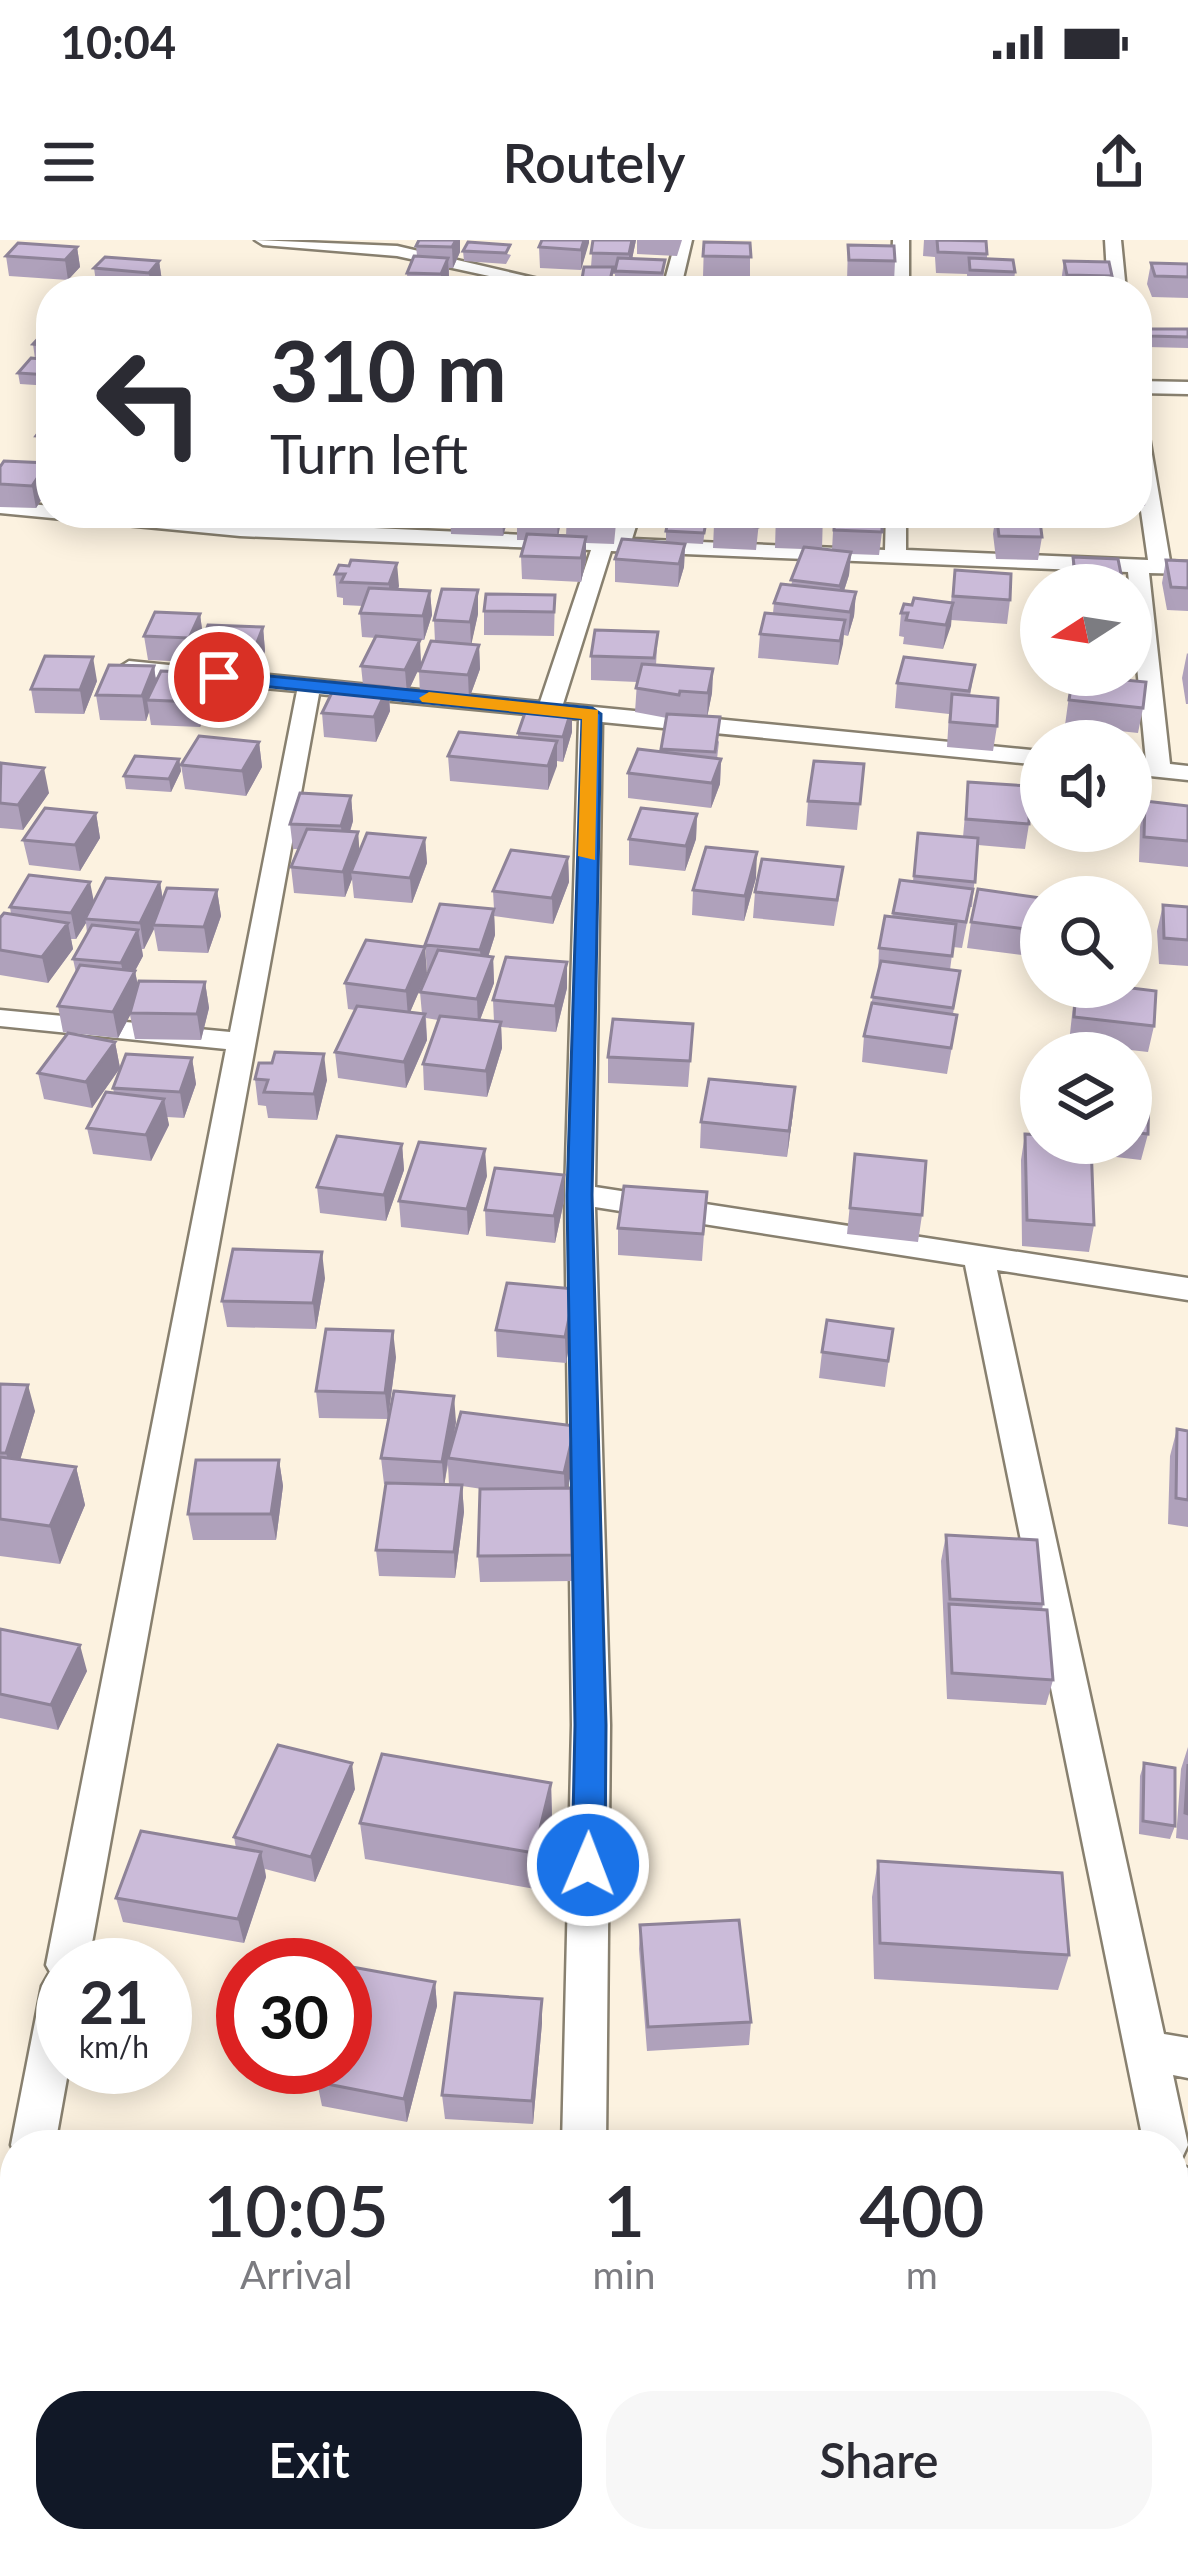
<!DOCTYPE html>
<style>
body{margin:0;font-family:Lato,sans-serif;background:#f7f7f7;color:#2b2b33;height:100vh;display:flex;flex-direction:column;font-size:45px;white-space:nowrap}
*{box-sizing:border-box;margin:0}
p{font-size:39px;color:#7c7c81}
.icon{flex:none;width:66px;height:66px;fill:none;stroke:currentColor;stroke-width:2;stroke-linecap:round;stroke-linejoin:round}
.map{position:relative;flex:1;overflow:hidden}
.drawer{position:absolute;left:0px;top:1890px;width:1188px;height:423px;display:flex;flex-direction:column;background:#fff;border-radius:48px 48px 0 0;box-shadow:0 6px 30px #0003}
.drawer>*{flex:none}
.banner{position:absolute;left:36px;top:36px;width:1116px;height:252px;border-radius:48px;box-shadow:0 6px 30px #0003;background:#fff;color:#2b2b33;overflow:hidden}
.needle{width:78px;rotate:258deg}
.tools{position:absolute;left:1020px;top:324px;display:grid;gap:24px}
.tools a{display:grid;place-items:center;width:132px;height:132px;border-radius:50%;background:#fff;box-shadow:0 6px 30px #0003;font-size:60px}
.speed{position:absolute;left:36px;top:1698px;display:flex;gap:24px;font-size:60px;font-weight:700;text-align:center}
.speed>*{display:grid;place-content:center;width:156px;height:156px;border-radius:50%;background:#fff;box-shadow:0 6px 30px #0003;line-height:1}
.speed small{font-size:30px;font-weight:400}
.speed .limit{border:18px solid #d22;background:#fff;color:#111}
.pin{position:absolute;display:grid;place-items:center;width:102px;height:102px;color:#fff;margin:-51px;border:6px solid #fff;border-radius:50%;box-shadow:0 3px 12px #0007}
.me{position:absolute;width:132px;margin:-66px;rotate:1deg;stroke-linejoin:round;filter:drop-shadow(0 0 9px #0008)}
.turn{display:flex;align-items:center;gap:42px;height:252px;padding:0 36px;font-size:54px}
.turn .icon{width:156px;height:156px;stroke-width:2.5}
.turn b{display:block;font-size:84px;line-height:102px}
.eta{display:flex;justify-content:space-evenly;align-items:center;height:204px;text-align:center}
.eta b{font-size:72px;font-weight:600;line-height:84px}
.action{display:flex;gap:24px;margin-top:auto;padding:24px 36px}
.action a{flex:1;height:138px;border-radius:48px;background:#111827;color:#fff;font-size:48px;font-weight:600;line-height:138px;text-align:center}
.action a+a{background:#f7f7f7;color:#2b2b33}
.status{display:flex;justify-content:space-between;align-items:center;height:84px;padding:0 60px;background:#fff;direction:ltr}
.status svg{height:33px;fill:currentColor}
header{display:flex;justify-content:space-between;align-items:center;height:156px;padding:0 36px;background:#fff;font-size:54px;font-weight:600}
.map>svg:first-child{display:block}
.lines{fill:none;stroke-linecap:round;stroke-linejoin:round}
.street-casing{stroke:#88806f;stroke-width:5}
.street{fill:#fff;fill-rule:evenodd}
.wall{fill:#afa1bb;fill-rule:evenodd}
.shaded-wall{fill:#8e8398}
.building{fill:#cbbbd9;stroke:#8e8398;stroke-width:3}
.route{fill:#1a73e8;stroke:#114b97;stroke-width:3}
.slow{fill:#f59e0b}
</style>
<div class="status"><b>10:04</b><svg viewBox="0 0 49 12"><path d="M0 12V9h3v3zM5 12V6h3v6zM10 12V3h3v9zM15 12V0h3v12zM26 1h20v11H26zM47 4h2v5h-2z"/></svg></div>
<header><svg class="icon" aria-label="menu" viewBox="0 0 24 24"><path d="M4 6h16M4 12h16M4 18h16"/></svg>Routely<svg class="icon" aria-label="share" viewBox="0 0 24 24"><path d="M12 15V3M7 8l5-5 5 5M5 13v7h14v-7"/></svg></header>
<div class="map">
<svg width="1188" height="2311" viewBox="0 0 1188 2311">
<rect width="100%" height="100%" fill="#fcf2e0"/>
<g class="lines">
<defs>
<path id="street" d="M255,0L397,6L590,51H558L397,16L263,5Z
M676,0H692L680,51H662Z
M893,0H909V51H891Z
M1105,0H1121L1126,51H1108Z
M1137,141L1188,142V154L1137,153Z
M1137,173L1146,179L1170,321L1188,322V334L1149,333L1170,524L1188,526V540L1131,534V520L1146,521L1128,332L611,311L563,464L1041,511V525L602,482L595,947L1188,1038V1060L997,1030L1164,1794L1188,1798V1838L1173,1835L1188,1905L1181,1920L1175,1922L1188,1928V2043L1173,2036V1905H1144L965,1025L595,967L610,1485L606,1905H562L572,1485L565,955L579,479L319,454L88,1725H63V1827H69L55,1905H15V1914L11,1905L42,1746L50,1732L46,1725L226,809L0,786V770L230,792L297,451L129,435L118,428L129,421L540,462L591,310L240,296L0,273V261L51,266V273L611,299L620,273H640L632,299L885,310L886,273H906V310L1148,320L1137,243Z
M15,1978V2096L0,2102V1984Z
M552,2298H602V2311H552Z"/>
</defs>
<!-- street casing -->
<use href="#street" class="street-casing"/>
<!-- street -->
<use href="#street" class="street"/>
</g>
<!-- wall -->
<path class="wall" d="M419,0H460V12L453,28H449V38L444,51H408L407,33L417,16L416,6Z
M542,0H589L581,30L540,28L539,7Z
M593,0H636L632,19L665,20L662,51H615V34H613L610,51L582,50V39L591,27Z
M637,0H682L677,16L637,14Z
M924,0H971L987,14V19L1015,32L1013,51H968L967,34L936,33L935,17L923,16Z
M468,2L511,15L506,24L464,21L463,11Z
M704,2L750,3V37H703Z
M848,5L895,21L894,42L847,41Z
M77,7L80,27L68,40L9,36L6,16Z
M159,21L162,41L154,51L97,49L94,28Z
M1064,21L1112,36L1110,51H1063L1061,42Z
M1151,23L1188,24V58L1152,57L1147,44Z
M1147,89H1188V108L1147,107L1145,99Z
M51,90V146L20,144L18,133L35,119L33,104Z
M51,176V219L40,218L36,196Z
M1137,182L1147,201L1143,224H1137Z
M1137,226L1149,243L1145,266L1137,265Z
M0,227L50,241L51,239V270L47,251L36,268L0,267Z
M244,273H300L293,285L245,282Z
M450,273H502L509,276L503,296L451,294Z
M517,273H562L558,296H566L567,273H617L614,304L586,303V320L581,342L522,339L521,316L525,300H517Z
M667,273H709L707,282L667,280Z
M760,273L756,310L713,308L714,284Z
M776,273H823L822,309L832,310L834,273L882,292L879,315L851,314L849,335L844,351L856,352L854,376L848,396L844,395L838,425L758,418L760,394L773,373L774,363L791,345L803,309L775,308Z
M930,273H991L989,287L932,286Z
M996,273L1042,297L1038,320L996,319L993,294Z
M706,282L703,304L666,302V291Z
M685,304L684,327L678,347L615,342V319Z
M1073,317L1122,345H1070Z
M1166,320L1188,321V371L1167,370L1162,343Z
M339,325L399,346L398,350L430,351L432,375L424,400H419L421,424L407,454L389,453L390,471L376,502L324,497L322,473L363,445L361,426L376,398L362,397L360,373L363,366L343,365V358L337,357L335,334Z
M955,330L1010,360L1007,384L951,380L943,409L903,404L904,397L899,396L901,373L912,365L951,362Z
M555,355L554,396L484,395V371Z
M200,374L203,397L192,422L148,420L144,396Z
M478,374L471,404L479,405L480,429L469,459L420,456L419,431L435,402L434,380Z
M263,387L265,411L259,429L205,428L201,404Z
M658,392L656,425L713,429L712,453L707,477L719,502L717,519H721L720,544L711,568L628,558V533L661,512L667,478L635,472L637,442L591,440V416Z
M1131,406L1132,429L1130,440L1143,468L1138,493L1065,485L1070,449L1056,447L1057,435H1131Z
M1187,413L1188,414V464H1186L1182,438Z
M975,425L970,456L997,486L993,511L947,507L949,474L895,468L897,443Z
M154,426L156,441L211,457L200,487L151,485L149,472L146,481L100,480L96,455Z
M97,441L84,474L35,473L31,449Z
M572,468V492L563,522L557,521L548,550L450,541L448,516L518,497V493Z
M259,502L262,527L246,556L185,549L181,525Z
M179,519L181,531L171,552L126,549L124,536Z
M864,524L857,590L806,586L808,561Z
M0,525L49,553L23,590L0,588Z
M968,542L1029,584L1025,609L978,605L972,667H970L962,708L953,707L950,730L960,731L953,774V801L947,834L862,822L864,796L878,734L879,708L892,677L900,640L913,641L918,593L963,597Z
M351,556L353,581L350,592H358L359,613L425,598L427,623L412,663L354,658L352,639L345,657L294,653L291,627L298,609H293L290,584Z
M1145,561L1188,566V627L1139,622L1140,587Z
M96,573L100,598L80,631L29,625L23,600Z
M697,574L696,599L685,631L629,625V599Z
M568,617L569,642L553,684L494,676L495,695L488,717H493L494,743L480,780L494,781L493,760L567,722V748L556,792L501,787L502,808L487,857L424,850L423,824L438,780L426,778L427,800L406,848L338,838L335,812L355,770L348,769L345,743L427,733L410,772L422,774L420,752L429,731H427L425,705L494,669L493,651Z
M756,638L744,681L692,675L693,650Z
M160,642L163,660L217,650L221,676L208,713L158,711L154,689L144,709H142L143,716L135,731L138,746L205,742L209,768L201,800L135,799L130,775L118,798L63,792L58,766L76,733L73,719L87,693L86,683L76,699H71L73,709L48,743L0,735V678L11,674L10,667L94,661Z
M755,652H840L834,686L753,678Z
M1041,658V701L1038,717L967,708L971,682Z
M1163,665L1188,667V726L1159,724L1157,691Z
M1075,747L1154,786L1148,812L1069,803Z
M693,784L688,847L608,843V817Z
M115,802L120,828L92,868L44,859L38,833Z
M192,818L196,844L184,878L167,877L169,885L151,921L93,914L87,888L114,853L113,848Z
M272,823L327,840L317,880L268,878L266,866L258,865L255,839Z
M1131,848L1148,894L1141,920L1091,914L1094,985L1089,1012L1022,1006L1021,920L1025,894L1041,903H1131Z
M793,873L787,917L700,908L701,882Z
M402,904L404,930L386,981L320,973L317,947Z
M855,914L922,975L918,1002L847,994Z
M487,936L468,995L401,987L399,961Z
M707,952L702,1021L618,1015V988Z
M564,961L555,1003L486,996L485,970Z
M325,1038L316,1089L227,1087L222,1061Z
M575,1075L566,1123L497,1117L496,1090Z
M893,1089L885,1147L819,1138L822,1112Z
M396,1117L388,1179L319,1178L316,1151Z
M0,1144L35,1171L20,1220L76,1227L85,1265L60,1324L0,1316Z
M456,1182L452,1205L575,1186L576,1213L567,1248H571L573,1341L480,1342L478,1316L482,1249L462,1246L464,1272L455,1338L379,1336L376,1310L386,1244H384L381,1218ZM448,1225L449,1245H444Z
M1177,1189L1188,1191V1287L1168,1284L1170,1216Z
M279,1220L283,1246L276,1300H193L188,1274Z
M946,1295L1043,1364L1042,1370L1053,1440L1046,1465L947,1459L941,1321Z
M0,1389L87,1431L58,1490L0,1478Z
M1188,1507V1600L1176,1598L1181,1529Z
M1144,1523L1175,1586L1170,1599L1139,1594L1140,1536Z
M551,1543L552,1579L535,1649L365,1619L360,1583Z
M355,1549L315,1642L265,1629L266,1637L244,1703L123,1682L116,1658L236,1608L234,1597Z
M878,1621L1069,1715L1058,1750L874,1739L872,1657Z
M640,1685L751,1782L749,1805L647,1811L639,1709Z
M435,1742L437,1766L407,1882L322,1866L317,1842Z
M542,1759V1783L533,1884L445,1879L442,1855Z
M15,2228V2273L6,2256Z
M785,2298H911L913,2311H783Z
M1053,2298H1173L1188,2311H1055Z"/>
<!-- shaded-wall -->
<path class="shaded-wall" d="M456,0H460V12L453,28L452,7Z
M584,0H589V3L581,30V10Z
M632,0H636L629,34V14Z
M77,7L80,27L68,40L65,20Z
M448,18L449,38L442,51L441,34Z
M159,21L162,41L154,51H151L149,33Z
M47,223L51,245L46,247L47,251L36,268L32,246Z
M291,273H300L293,285Z
M502,273H509V276L503,296Z
M558,273H562V277L557,302Z
M586,297V320L581,342V318Z
M685,304L684,327L678,347L679,324Z
M851,312L849,335L838,369L840,346Z
M397,323L399,346L390,368L389,344Z
M478,350V374L471,406L470,382Z
M430,351L432,375L424,400L423,376Z
M856,352L854,376L848,396L850,372Z
M953,363L951,386L943,409L946,385Z
M200,374L203,397L192,422L189,398Z
M845,380L843,404L838,425L840,401Z
M263,387L265,411L259,429L256,405Z
M420,400L421,424L407,454L405,430Z
M479,405L480,429L469,459L468,435Z
M93,417L97,441L84,474L80,450Z
M154,426L157,450L147,460L149,472L146,481L142,456Z
M713,429L712,453L707,478L708,453Z
M208,433L211,457L200,487L196,462Z
M388,447L390,471L376,502L374,477Z
M572,468V492L563,522V497Z
M557,501V526L548,550V526Z
M259,502L262,527L246,556L242,531Z
M179,519L181,531L171,552L169,539Z
M721,519L720,544L711,568L712,543Z
M44,528L49,553L23,590L18,565Z
M351,556L353,581L343,612L341,586Z
M96,573L100,598L80,631L75,605Z
M697,574L696,599L685,631L686,606Z
M358,592L360,617L351,632L352,639L345,657L343,632Z
M425,598L427,623L412,663L410,638Z
M757,612L756,638L744,681L745,656Z
M568,617L569,642L553,684L552,658Z
M90,642L95,667L85,679L86,683L76,699L71,673Z
M160,642L164,668L153,685L154,689L144,709L140,683Z
M217,650L221,676L208,713L204,687Z
M494,669L495,695L482,736L480,710Z
M68,683L73,709L48,743L42,717Z
M138,690L143,716L131,738L135,731L140,757L118,798L113,772L126,748L121,723Z
M425,707L427,733L408,777L406,751Z
M493,717L494,743L478,785L477,759Z
M567,722V748L556,792L555,766Z
M205,742L209,768L201,800L197,774Z
M425,774L427,800L406,848L404,822Z
M501,782L502,808L487,857L486,831Z
M115,802L120,828L92,868L86,842Z
M324,814L327,840L317,880L314,854Z
M192,818L196,844L184,878L180,852Z
M795,847L793,873L787,917L789,891Z
M164,859L169,885L151,921L146,895Z
M402,904L404,930L386,981L384,955Z
M485,909L487,936L468,995L467,969Z
M564,935V961L555,1003L554,976Z
M322,1012L325,1038L316,1089L313,1063Z
M575,1049V1075L566,1123L565,1097Z
M393,1091L396,1117L388,1179L385,1153Z
M28,1145L35,1171L14,1240L6,1213Z
M454,1156L456,1182L449,1219L448,1218L444,1248L442,1222Z
M575,1186L576,1213L565,1260L564,1233Z
M279,1220L283,1246L276,1300L271,1274Z
M76,1227L85,1265L60,1324L50,1286Z
M462,1245L464,1272L455,1338L454,1312Z
M80,1405L87,1431L58,1490L51,1465Z
M352,1523L355,1549L315,1642L311,1617Z
M551,1543L552,1579L535,1649L534,1613Z
M261,1612L266,1637L244,1703L238,1679Z
M435,1742L437,1766L407,1882L404,1859Z
M542,1759V1783L533,1884L532,1861Z"/>
<!-- building -->
<path class="building" d="M419,0H456L452,7L416,6Z
M542,0H584L581,10L539,7Z
M593,0H632L629,14L591,13Z
M937,0L986,1L987,14L938,12Z
M468,2L510,5L506,13L463,11Z
M704,2L750,3L751,17L703,16Z
M18,3L77,7L65,20L6,16Z
M848,5L894,6L895,21L849,20Z
M414,16L448,18L441,34L407,33Z
M105,17L159,21L149,33L94,28Z
M618,18L665,20L662,33L615,31Z
M969,18L1013,20L1015,32L970,30Z
M1064,21L1109,22L1112,36L1067,35Z
M1151,23L1188,24V37L1155,36Z
M584,27H613L610,40L582,39Z
M706,45L766,48V51H704Z
M851,46H888V51L852,50Z
M521,49L572,50L521,51Z
M1147,89H1188V97L1149,96Z
M46,90H51V106L33,104Z
M31,118L51,120V133L49,135L18,133Z
M51,176V197L36,196Z
M1137,182L1143,183L1147,201H1137Z
M4,221L47,223L32,246L0,244V227Z
M1137,226H1144L1149,243H1137Z
M517,273H558L556,278L516,277Z
M567,273H615L614,281L566,280Z
M715,273H759L758,287L714,284Z
M777,273H823V286L776,285Z
M835,273H882V292L834,290Z
M996,273H1039L1042,297L999,296Z
M668,280L706,282L704,293L666,291Z
M527,294L586,297L581,318L521,316Z
M622,299L685,304L679,324L615,319Z
M804,307L851,312L840,346L791,340Z
M1073,317L1118,319L1123,344L1076,343Z
M351,320L397,323L389,344L341,342L345,334H335L339,325L349,326Z
M1166,320L1188,321V348L1171,347Z
M955,330L1011,334L1010,360L953,356Z
M781,344L856,352L850,372L774,363Z
M369,348L430,351L423,376L360,373Z
M442,349L478,350L470,382L434,380Z
M486,354L555,355L554,372L484,371Z
M914,358L953,363L946,385L906,380L908,373H901L904,364L912,365Z
M155,372L200,374L189,398L144,396Z
M765,373L845,380L840,401L760,394Z
M208,385L263,387L256,405L201,404Z
M595,390L658,392L654,418L591,416Z
M376,396L420,400L405,430L361,426Z
M431,401L479,405L468,435L419,431Z
M45,416L93,417L80,450L31,449Z
M904,417L975,425L969,451L897,443Z
M642,424L713,429L708,453L680,451L679,455L636,448Z
M109,425L154,426L142,456L96,455Z
M161,431L208,433L196,462L147,460Z
M1073,435L1146,442L1143,468L1069,460Z
M337,442L388,447L374,477L322,473Z
M952,454L998,458L997,486L950,482Z
M528,464L572,468L563,497L518,493Z
M667,474L720,477L715,512L661,509Z
M459,492L557,501L548,526L448,516Z
M199,496L259,502L242,531L181,525Z
M638,509L721,519L712,543L628,533Z
M135,516L179,519L169,539L124,536Z
M814,521L864,524L860,564L808,561Z
M1,523L44,528L18,565L0,563Z
M968,542L1029,546V584L966,579Z
M300,553L351,556L341,586L290,584Z
M1145,561L1188,566V601L1144,597Z
M45,568L96,573L75,605L23,600Z
M641,568L697,574L686,606L629,599Z
M307,589L358,592L343,632L291,627Z
M367,593L425,598L410,638L351,632Z
M918,593L978,598L975,642L914,636Z
M706,607L757,612L745,656L693,650Z
M511,610L568,617L552,658L493,651Z
M762,619L843,627L837,660L755,652Z
M29,635L90,642L71,673L10,667Z
M106,638L160,642L140,683L85,679Z
M900,640L973,649L966,682L893,673Z
M167,648L217,650L204,687L153,685Z
M978,649L1041,658V691L971,682Z
M440,664L494,669L480,710L425,705Z
M1163,665L1188,667V700L1164,698Z
M4,673L68,683L42,717L0,710V678Z
M885,676L956,684L952,716L879,708Z
M92,685L138,690L121,723L73,719Z
M366,700L425,707L406,751L345,743Z
M438,710L493,717L477,759L420,752Z
M506,717L567,722L555,766L493,760Z
M881,721L960,731L953,768L872,757Z
M80,725L135,731L113,772L58,766Z
M139,741L205,742L197,774L130,773Z
M1076,747H1123L1156,751L1154,786L1074,777Z
M872,763L957,775L951,808L864,796Z
M357,766L425,774L404,822L335,812Z
M440,776L501,782L486,831L423,824Z
M613,779L693,784L690,821L608,817Z
M68,793L115,802L86,842L38,833Z
M275,812L324,814L314,854L264,852L268,840L255,839L259,823H272Z
M126,814L192,818L180,852L113,848Z
M709,839L795,847L789,891L701,882Z
M1131,848L1149,850L1148,894L1131,892Z
M106,852L164,859L146,895L87,888Z
M1025,894L1041,895V903H1091L1094,985L1027,980Z
M337,896L402,904L384,955L317,947Z
M419,902L485,909L467,969L399,961Z
M855,914L926,921L922,975L850,968Z
M495,928L564,935L554,976L485,970Z
M624,946L707,952L703,994L618,988Z
M233,1009L322,1012L313,1063L222,1061Z
M507,1043L575,1049L565,1097L496,1090Z
M827,1080L893,1089L888,1121L822,1112Z
M326,1089L393,1091L385,1153L316,1151Z
M0,1144L28,1145L6,1213H0Z
M394,1151L454,1156L442,1222L381,1218Z
M461,1172L575,1186L564,1233L448,1218Z
M1177,1189L1188,1191V1260L1176,1258Z
M0,1217L76,1227L50,1286L0,1279Z
M196,1220H279L271,1274H188Z
M386,1243L462,1245L454,1312L376,1310Z
M571,1248L572,1315L478,1316L480,1249Z
M946,1295L1037,1300L1043,1364L950,1359Z
M949,1364L1047,1370L1053,1440L952,1433Z
M0,1389L80,1405L51,1465L0,1454Z
M278,1505L352,1523L311,1617L234,1597Z
M382,1514L551,1543L534,1613L360,1583Z
M1144,1523L1175,1528V1586L1143,1581Z
M1188,1524V1574L1185,1573Z
M141,1591L261,1612L238,1679L116,1658Z
M878,1621L1062,1633L1069,1715L880,1703Z
M739,1680L751,1782L648,1787L640,1685Z
M352,1727L435,1742L404,1859L317,1842L322,1827H345V1750Z
M455,1753L542,1759L532,1861L442,1855Z
M15,2228V2258L6,2256Z
M1188,2253V2311H1067L1065,2298H1173V2254Z
M15,2283V2298H117L134,2302L131,2311H5Z
M790,2298H911L913,2311H792Z"/>
<!-- route -->
<path class="route" d="M219,431L592,468L601,474L592,955L606,1485L605,1625L600,1635L588,1639L577,1635L572,1625L575,1485L567,955L582,479L212,441L209,437Z"/>
<!-- slow -->
<path class="slow" d="M429,452L598,470L595,620L578,616L582,479L422,462L419,458Z"/>
</svg>
<div class="tools">
<a><svg class="needle" viewBox="-14 -14 28 28"><path d="M0-13l5 13h-10z" fill="#e53935"/><path d="M0 13l5-13h-10z" fill="#7c7c81"/></svg></a>
<a><svg class="icon" aria-label="sound" viewBox="0 0 24 24"><path d="M4 9h4l5-4v14l-5-4H4zM17 9q2 3 0 6"/></svg></a>
<a><svg class="icon" aria-label="search" viewBox="0 0 24 24"><circle cx="10" cy="10" r="6"/><path d="M15 15l6 6"/></svg></a>
<a><svg class="icon" aria-label="layers" viewBox="0 0 24 24"><path d="M12 4l9 5-9 5-9-5zM3 14l9 5 9-5"/></svg></a>
</div>
<div class="speed"><div>21<small>km/h</small></div><div class="limit">30</div></div>
<div class="pin" style="left:219px;top:437px;background:#d93025"><svg class="icon" aria-label="arrive" viewBox="0 0 24 24"><path d="M6 21V4h12l-3 4 3 4H6"/></svg></div>
<svg class="me" style="left:588px;top:1625px" viewBox="-20 -20 40 40"><circle r="17" fill="#1a73e8" stroke="#fff" stroke-width="3"/><path d="M0-11L8 9 0 5-8 9z" fill="#fff"/></svg>
<div class="banner">
<div class="turn"><svg class="icon" aria-label="left" viewBox="0 0 24 24"><path d="M17 20v-9H6M10 6l-5 5 5 5"/></svg><div><b>310 m</b>Turn left</div></div>
</div>
<section class="drawer">
<div class="eta">
<div><b>10:05</b><p>Arrival</p></div>
<div><b>1</b><p>min</p></div>
<div><b>400</b><p>m</p></div>
</div>
<div class="action"><a>Exit</a><a>Share</a></div>
</section>
</div>
